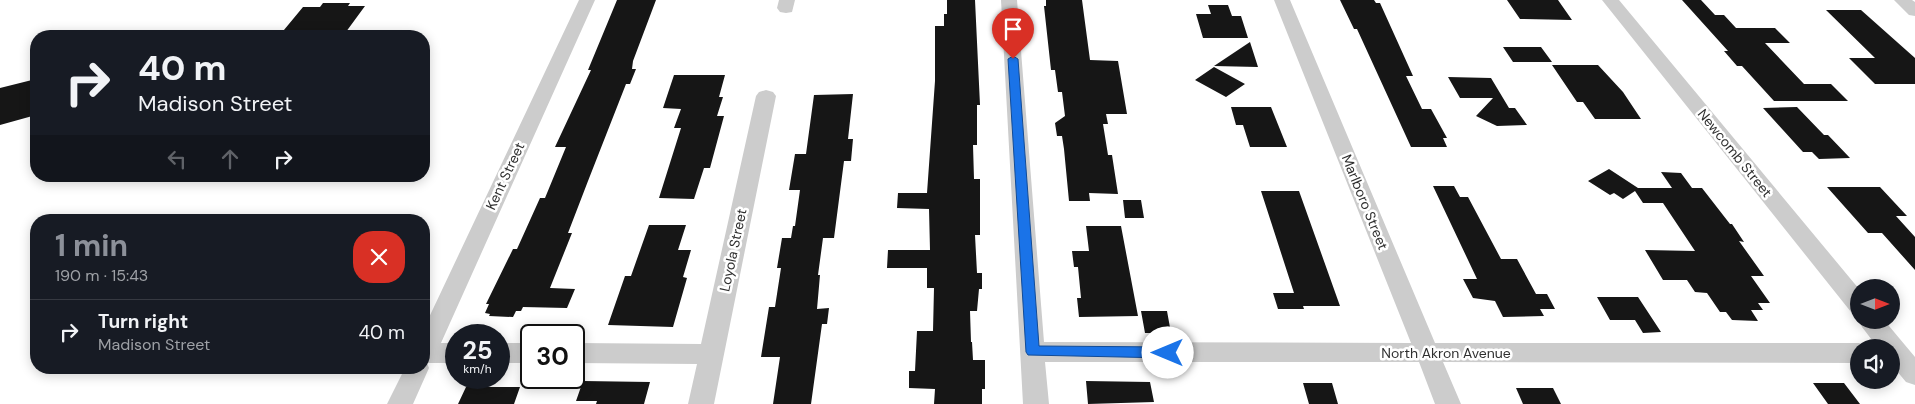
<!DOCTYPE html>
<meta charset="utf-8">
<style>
body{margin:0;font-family:"DM Sans",sans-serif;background:#242831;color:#f1f3f6;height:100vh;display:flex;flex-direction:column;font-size:19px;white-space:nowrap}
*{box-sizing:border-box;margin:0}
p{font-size:16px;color:#9ea1a6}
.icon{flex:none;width:28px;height:28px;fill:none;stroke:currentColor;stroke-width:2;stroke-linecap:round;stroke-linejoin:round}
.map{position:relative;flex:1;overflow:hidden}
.side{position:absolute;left:30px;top:214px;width:400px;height:160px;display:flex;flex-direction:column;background:#171b24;border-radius:20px;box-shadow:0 2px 12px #0003}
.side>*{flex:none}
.top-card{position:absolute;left:30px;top:30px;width:400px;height:152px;border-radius:20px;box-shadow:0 2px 12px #0003;background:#171b24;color:#f1f3f6;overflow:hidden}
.needle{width:32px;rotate:90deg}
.tools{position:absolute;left:1850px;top:279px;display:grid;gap:10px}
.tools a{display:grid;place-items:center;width:50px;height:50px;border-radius:50%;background:#171b24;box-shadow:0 2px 12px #0003;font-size:25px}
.speed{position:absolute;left:445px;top:324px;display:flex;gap:10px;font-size:25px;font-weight:700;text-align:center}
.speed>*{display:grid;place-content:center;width:65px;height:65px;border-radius:50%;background:#171b24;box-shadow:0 2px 12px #0003;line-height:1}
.speed small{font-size:12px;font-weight:400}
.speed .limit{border:2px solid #111;border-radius:8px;background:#fff;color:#111}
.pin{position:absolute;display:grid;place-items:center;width:42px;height:42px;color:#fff;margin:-51px -21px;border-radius:50% 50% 50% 0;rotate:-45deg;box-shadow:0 0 5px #0007}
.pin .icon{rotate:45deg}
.me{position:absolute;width:55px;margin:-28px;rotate:270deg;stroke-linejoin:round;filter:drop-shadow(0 0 4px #0008)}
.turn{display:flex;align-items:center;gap:18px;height:105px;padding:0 25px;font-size:22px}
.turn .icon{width:65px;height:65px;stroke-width:2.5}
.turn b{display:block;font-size:35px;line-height:42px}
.lanes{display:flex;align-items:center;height:48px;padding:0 25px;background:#0003;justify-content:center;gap:25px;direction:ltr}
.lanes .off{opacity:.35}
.round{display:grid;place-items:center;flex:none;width:52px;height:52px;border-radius:20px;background:#242831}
.headline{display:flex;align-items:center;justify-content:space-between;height:85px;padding:0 25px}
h1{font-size:30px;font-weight:700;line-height:38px;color:#8c9099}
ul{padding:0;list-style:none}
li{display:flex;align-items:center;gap:15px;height:65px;padding:0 25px;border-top:1px solid #363941}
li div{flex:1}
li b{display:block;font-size:19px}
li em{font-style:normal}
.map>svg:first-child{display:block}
.building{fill:#161616}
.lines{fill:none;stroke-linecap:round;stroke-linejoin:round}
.street{fill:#ccc;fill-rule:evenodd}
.route{fill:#1a73e8;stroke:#114b97}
.labels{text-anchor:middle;stroke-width:5;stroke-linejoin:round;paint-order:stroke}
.street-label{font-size:14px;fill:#2f2f2f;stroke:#fff}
</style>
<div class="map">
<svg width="1915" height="404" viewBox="0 0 1915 404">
<rect width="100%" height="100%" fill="#fff"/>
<!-- building -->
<path class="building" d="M617,0H656L633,61L632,69H636L630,84H626L588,181L568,233H572L550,288L575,289L567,308L523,307L521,311H516L513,317L489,316L490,314L485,313L489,304H486L513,249H517L540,198H545L566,147H555L591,70H588Z
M947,0H975L980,105H977V145H973L974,179H980V235H975L977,273H982V289H979L977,311H970L971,342H972L973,360H985V389H982V404H934L935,389L909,388V371H915L917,331H933L934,288H927V268H887L888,250H930L929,209L897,208L898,193H927L935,81V26H944V14H947Z
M1046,0H1082L1090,60L1118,61L1127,114H1106L1108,124H1103L1108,155H1112L1118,194L1089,193L1090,201H1069L1064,149L1062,136H1057L1055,123L1065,116L1062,92H1058L1055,70H1051L1044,6H1046Z
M1340,0H1374L1376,3H1380L1413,76H1406L1422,109H1431L1447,138H1443L1447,147H1411L1357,29H1354Z
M1507,0H1558L1572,20L1520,19Z
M1682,0H1701L1715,15H1724L1736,28H1775L1790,43H1765L1804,84H1831L1848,101H1774L1742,66H1737L1724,51H1728Z
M323,3H350L348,6H365L343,36H279L303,7H320Z
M1208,5H1228L1232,16H1241L1248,38H1203L1196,14H1211Z
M1826,10H1861L1915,58V84H1875L1849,58H1875Z
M1250,42L1258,67L1214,66Z
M1503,47H1541L1552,62H1513Z
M1552,65H1598L1623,92L1641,119H1595L1583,102H1577Z
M1214,67L1245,84L1226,97L1195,80Z
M674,75H725L719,97H723L717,116H724L710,168H704L694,199L659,198L681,128H674L681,109L663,108Z
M1448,77L1491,78L1509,108H1515L1527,125L1497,126L1476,116L1493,98H1460Z
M36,79V115L0,125V88Z
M853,94L848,139H853L851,161H844L834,238H823L818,275H820L817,309L829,308L827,324H822L811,404H773L780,357H761L769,307H775L781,268H777L782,238H791L793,226H795L800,190H789L795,154H806L814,95Z
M1231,107H1271L1287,147H1250L1243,125H1236Z
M1797,107L1824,135H1828L1850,158L1819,159L1812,152H1803L1763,108Z
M1609,169L1638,188H1672L1661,172L1681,173L1692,188H1702L1730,224H1732L1744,242L1739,241L1764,276H1751L1770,303H1758L1763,310H1751L1758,321L1732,320L1726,312H1720L1707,293L1695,292L1687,280H1663L1645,250L1695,251L1663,203H1643L1635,191L1623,199L1614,193L1610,195L1588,181Z
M1433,186H1454L1460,197H1468L1501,259H1517L1536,294H1547L1555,309H1540L1544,316L1503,317L1495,301L1473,298L1463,279H1477Z
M1827,187H1880L1907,216H1896L1915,237V270L1882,233H1868Z
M1261,191H1299L1340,306H1303L1304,309H1278L1273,293H1294Z
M1123,200H1141L1144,218H1125Z
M649,225H686L678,250H691L683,277L687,278L673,327L608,325L625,276H631Z
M1086,226H1121L1138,316L1079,317L1077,298H1081L1078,267H1074L1072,251H1089Z
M1597,297H1638L1661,332L1643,333L1635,320H1610Z
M1141,311H1167L1171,333H1145Z
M583,381L650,382L644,404H596L597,401H576Z
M1086,381L1150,382L1154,402L1088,404Z
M1303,383H1332L1338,404H1309Z
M1813,383H1844L1860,404H1828Z
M466,387H520L514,404H458Z
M1516,388H1553L1561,404H1523Z"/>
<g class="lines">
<!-- street -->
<path class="street" d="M579,0H595L441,343H456V363H427L429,368L413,404H387L405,368H424V328Z
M779,0H795L792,12L786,13L780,12L777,8Z
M1001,0H1017L1044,342L1411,343L1274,0H1290L1435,343H1859L1868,348H1859V363L1443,362L1461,404H1435L1419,362H1045L1049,404H1023Z
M1602,0H1619L1859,289V315L1851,312Z
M1894,0H1912L1915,2V16L1909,15Z
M766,90L773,92L776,96L714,404H688L697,364L574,363V343L701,344L756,96L759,92Z
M1859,319L1884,320L1915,357V385L1906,382L1891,364V348H1878L1862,327Z
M499,343H531V363H499Z"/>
</g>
<!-- route -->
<path class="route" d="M1013,56L1018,59L1039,346L1168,347L1173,349L1174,353L1173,356L1168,358L1028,355L1026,352L1008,59Z"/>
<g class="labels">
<!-- street labels -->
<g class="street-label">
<text transform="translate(1735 153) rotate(51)" y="5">Newcomb Street</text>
<text transform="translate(505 176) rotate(-65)" y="5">Kent Street</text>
<text transform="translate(1365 202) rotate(68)" y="5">Marlboro Street</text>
<text transform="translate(733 250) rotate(-78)" y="5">Loyola Street</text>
<text x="1446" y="358">North Akron Avenue</text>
</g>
</g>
</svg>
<div class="tools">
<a><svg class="needle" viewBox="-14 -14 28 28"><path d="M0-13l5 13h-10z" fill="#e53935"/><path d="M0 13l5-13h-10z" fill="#9ea1a6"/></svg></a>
<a><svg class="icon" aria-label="sound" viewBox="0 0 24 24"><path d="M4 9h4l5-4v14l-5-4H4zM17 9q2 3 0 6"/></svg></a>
</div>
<div class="speed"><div>25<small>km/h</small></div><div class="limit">30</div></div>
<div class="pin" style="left:1013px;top:59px;background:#d93025"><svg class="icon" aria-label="arrive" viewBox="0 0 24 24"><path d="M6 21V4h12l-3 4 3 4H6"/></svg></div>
<svg class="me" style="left:1168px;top:353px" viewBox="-20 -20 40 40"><circle r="19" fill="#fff"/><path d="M0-13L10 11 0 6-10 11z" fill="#1a73e8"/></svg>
<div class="top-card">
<div class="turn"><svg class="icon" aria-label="right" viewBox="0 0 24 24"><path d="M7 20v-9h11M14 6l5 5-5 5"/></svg><div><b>40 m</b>Madison Street</div></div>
<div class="lanes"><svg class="icon off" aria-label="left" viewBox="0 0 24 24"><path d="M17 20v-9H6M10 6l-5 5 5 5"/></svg><svg class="icon off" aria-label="ahead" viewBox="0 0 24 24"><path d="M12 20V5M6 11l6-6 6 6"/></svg><svg class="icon" aria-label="right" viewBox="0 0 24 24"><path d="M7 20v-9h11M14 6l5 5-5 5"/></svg></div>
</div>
<section class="side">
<div class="headline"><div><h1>1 min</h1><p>190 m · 15:43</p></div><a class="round" style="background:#d93025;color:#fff"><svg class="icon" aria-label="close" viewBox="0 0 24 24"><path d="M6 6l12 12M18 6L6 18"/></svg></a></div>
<ul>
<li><svg class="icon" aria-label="right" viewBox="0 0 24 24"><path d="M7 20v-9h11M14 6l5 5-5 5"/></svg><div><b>Turn right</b><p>Madison Street</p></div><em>40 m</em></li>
</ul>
</section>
</div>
